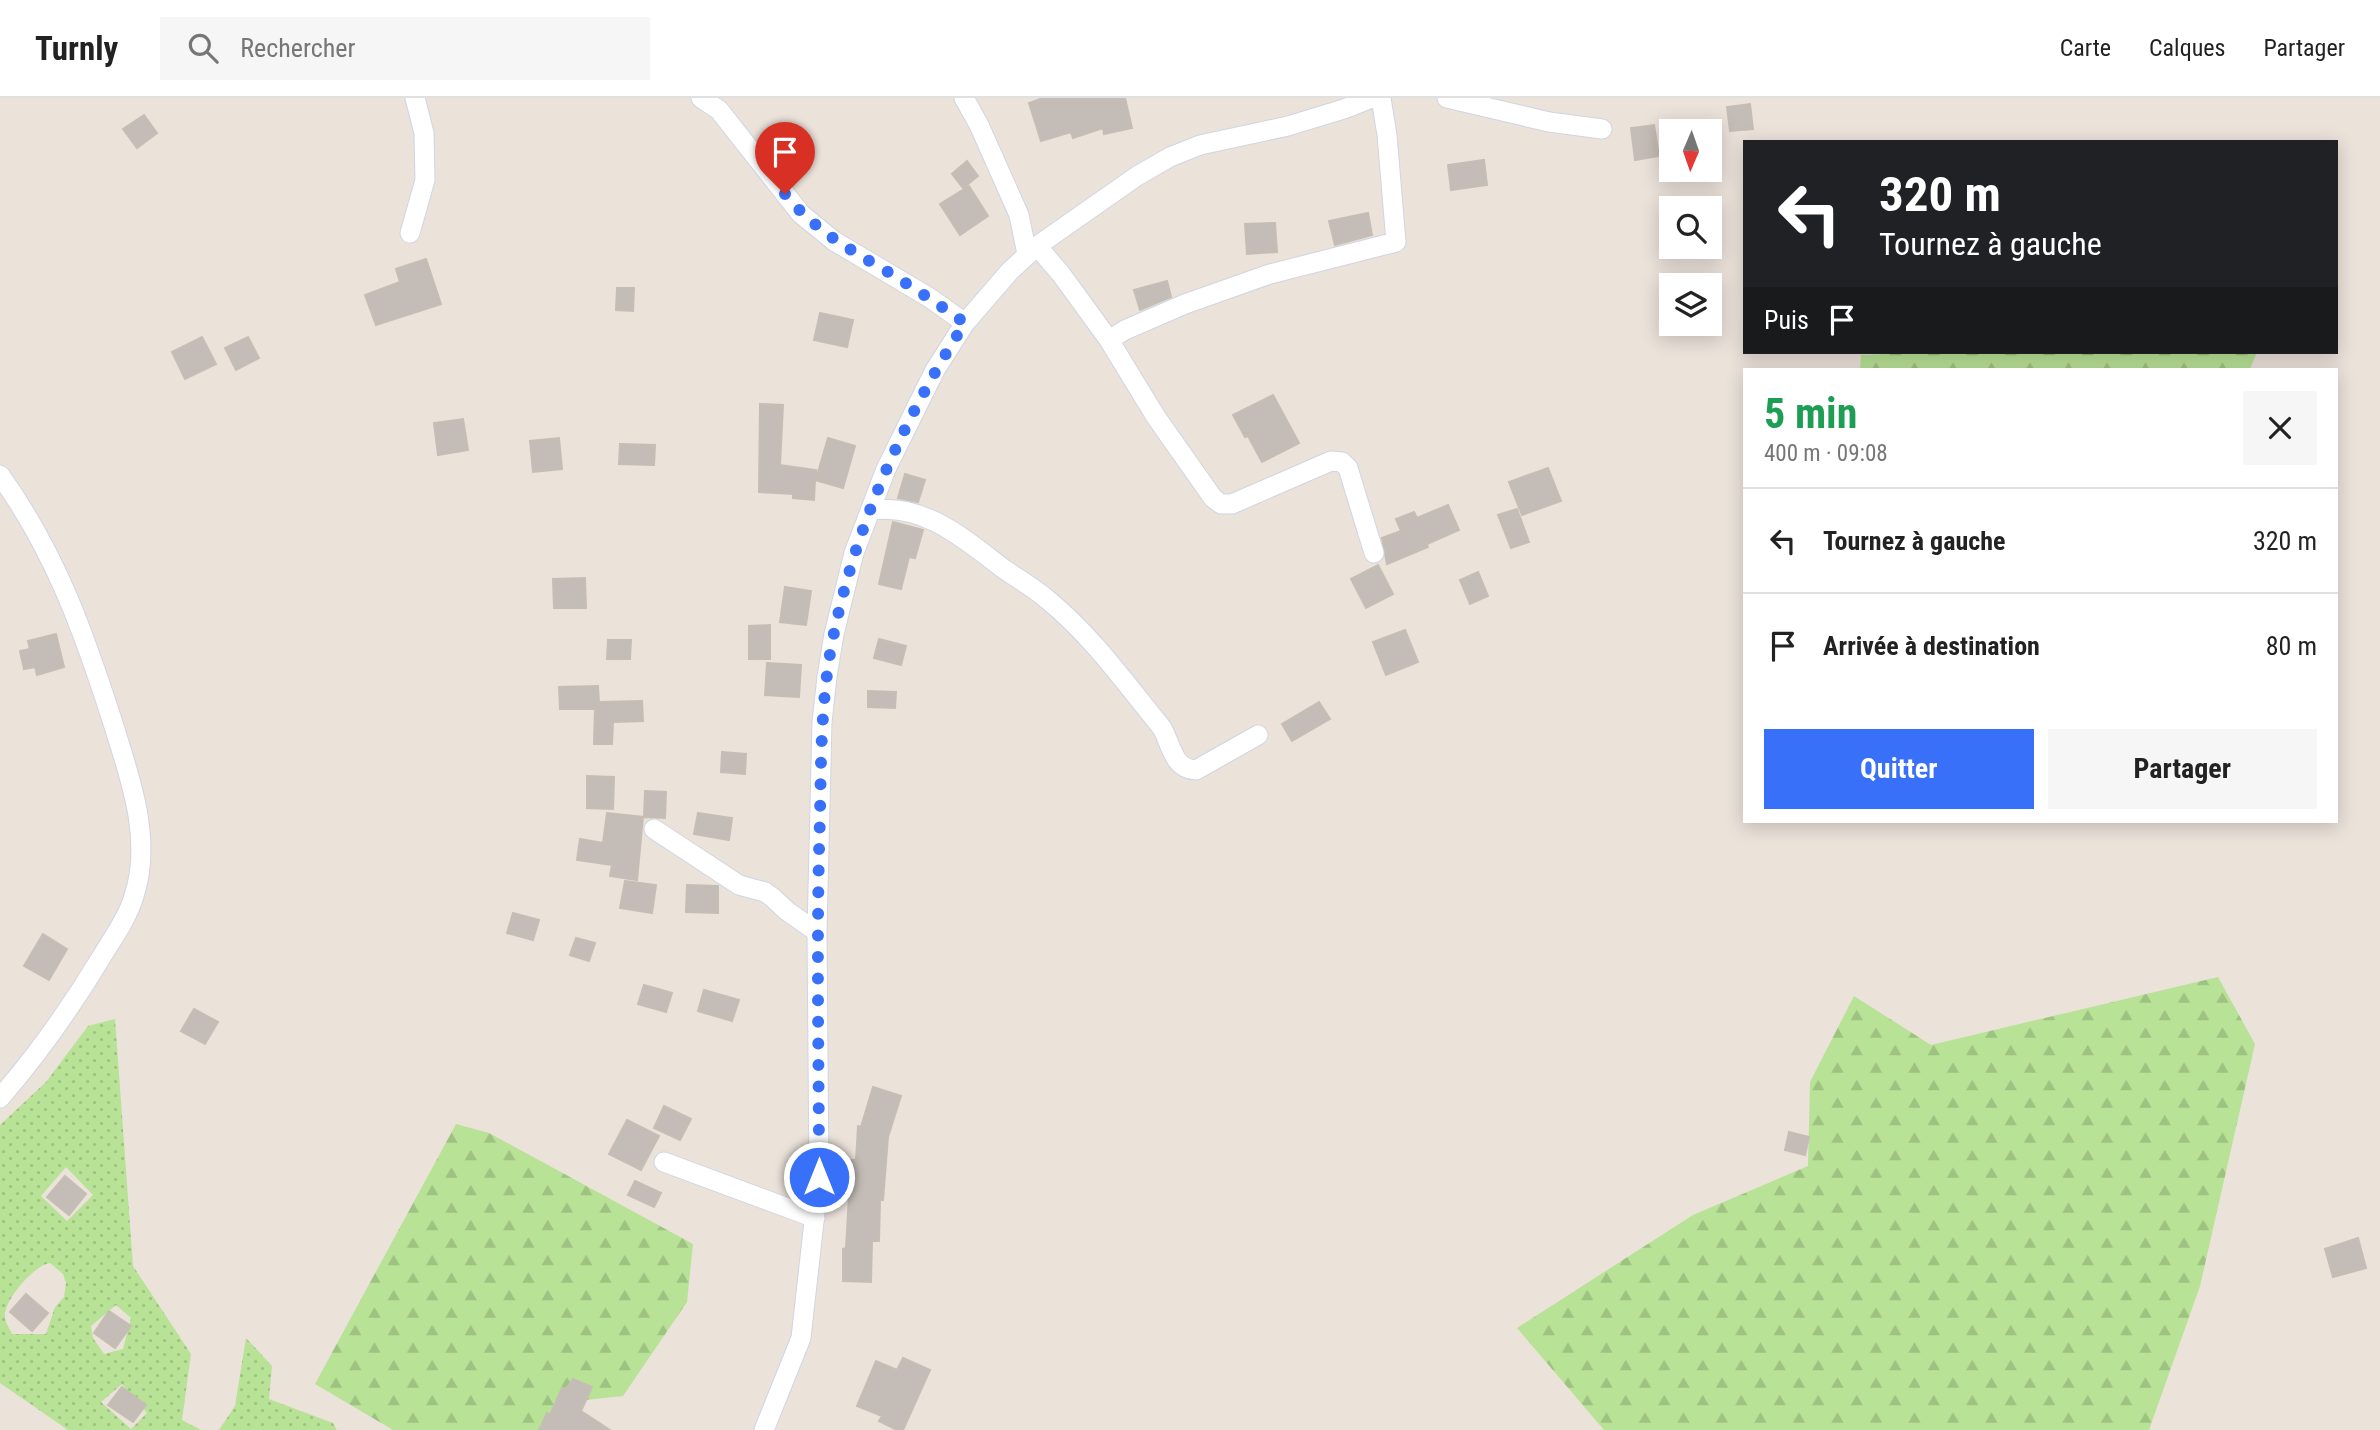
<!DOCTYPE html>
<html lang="fr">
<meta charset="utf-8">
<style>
body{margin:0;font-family:"Roboto Condensed",sans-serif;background:#f6f6f6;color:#222;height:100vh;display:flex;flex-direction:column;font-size:26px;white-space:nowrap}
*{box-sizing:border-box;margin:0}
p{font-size:23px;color:#767676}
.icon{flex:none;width:38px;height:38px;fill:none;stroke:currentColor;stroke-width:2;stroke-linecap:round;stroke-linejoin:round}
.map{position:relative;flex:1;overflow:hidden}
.side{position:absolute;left:1743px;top:270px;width:595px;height:455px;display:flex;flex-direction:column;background:#fff;border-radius:0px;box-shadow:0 4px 18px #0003}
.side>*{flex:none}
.guide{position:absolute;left:1743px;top:42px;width:595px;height:214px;border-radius:0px;box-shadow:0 4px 18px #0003;background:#202124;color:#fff;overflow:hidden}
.needle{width:46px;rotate:182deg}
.controls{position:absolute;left:1659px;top:21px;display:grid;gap:14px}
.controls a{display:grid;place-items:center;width:63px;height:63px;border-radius:0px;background:#fff;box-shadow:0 4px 18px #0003;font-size:35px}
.pin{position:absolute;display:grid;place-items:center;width:60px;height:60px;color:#fff;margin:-72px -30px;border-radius:50% 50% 50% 0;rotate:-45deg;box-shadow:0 0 7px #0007}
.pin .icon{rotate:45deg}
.me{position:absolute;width:77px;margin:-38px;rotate:0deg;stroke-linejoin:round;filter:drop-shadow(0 0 5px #0008)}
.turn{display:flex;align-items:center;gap:24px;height:147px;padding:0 21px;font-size:32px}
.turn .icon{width:91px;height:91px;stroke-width:2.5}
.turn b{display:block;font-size:49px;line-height:60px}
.then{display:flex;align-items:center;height:66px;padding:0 21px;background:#0003;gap:14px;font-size:26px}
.round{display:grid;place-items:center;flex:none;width:74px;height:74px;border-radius:0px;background:#f6f6f6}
.summary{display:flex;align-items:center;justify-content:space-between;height:119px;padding:0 21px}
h1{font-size:42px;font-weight:700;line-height:52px;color:#1e9e55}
.action{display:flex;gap:14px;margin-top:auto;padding:14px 21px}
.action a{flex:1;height:80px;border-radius:0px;background:#3970fa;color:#fff;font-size:28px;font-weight:700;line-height:80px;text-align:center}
.action a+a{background:#f6f6f6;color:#222}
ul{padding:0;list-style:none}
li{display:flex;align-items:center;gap:21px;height:105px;padding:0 21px;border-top:2px solid #e0e0e0}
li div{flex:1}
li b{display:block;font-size:26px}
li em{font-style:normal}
header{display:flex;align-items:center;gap:42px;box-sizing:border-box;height:98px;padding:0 35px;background:#fff;border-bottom:2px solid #e0e0e0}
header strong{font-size:33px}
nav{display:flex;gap:38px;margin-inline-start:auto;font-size:24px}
.search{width:490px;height:63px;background:#f6f6f6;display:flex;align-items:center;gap:18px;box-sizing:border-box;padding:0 24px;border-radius:0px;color:#767676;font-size:26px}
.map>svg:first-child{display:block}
.grass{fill:url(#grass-dots);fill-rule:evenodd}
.forest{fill:url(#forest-firs)}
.building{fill:#c3bcb7;stroke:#c6beb4;stroke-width:2}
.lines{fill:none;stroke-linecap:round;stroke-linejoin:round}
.street-casing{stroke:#d0d5e2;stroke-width:21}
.street{stroke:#fff;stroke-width:19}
.route{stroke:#3970fa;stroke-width:12;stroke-dasharray:0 21.6}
</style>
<header>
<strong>Turnly</strong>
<div class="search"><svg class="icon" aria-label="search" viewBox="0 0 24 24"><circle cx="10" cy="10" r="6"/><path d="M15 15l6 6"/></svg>Rechercher</div>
<nav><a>Carte</a><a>Calques</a><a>Partager</a></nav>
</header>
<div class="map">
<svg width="2380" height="1332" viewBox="0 0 2380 1332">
<defs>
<pattern id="grass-dots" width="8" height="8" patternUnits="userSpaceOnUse" patternTransform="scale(1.75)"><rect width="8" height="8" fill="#b8e296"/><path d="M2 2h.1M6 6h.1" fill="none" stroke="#9ec281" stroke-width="1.8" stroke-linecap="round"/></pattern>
<pattern id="forest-firs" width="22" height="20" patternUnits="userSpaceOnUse" patternTransform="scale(1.75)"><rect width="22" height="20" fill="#b8e296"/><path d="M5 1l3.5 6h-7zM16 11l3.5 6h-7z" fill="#9ec281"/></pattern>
</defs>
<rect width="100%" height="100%" fill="#ebe2da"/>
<!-- grass -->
<path class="grass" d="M115,921L133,1168L191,1256L182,1322L201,1332H68L0,1285V1027L46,984L88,928ZM66,1069L93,1097L67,1123L41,1098ZM50,1165L63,1176L66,1185L64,1199L55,1209L46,1236H12C10,1231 6,1226 5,1220C2,1204 34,1167 50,1165ZM116,1207L131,1220L123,1251L104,1256L93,1240L91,1228ZM122,1286L147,1315L131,1331L101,1304Z
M246,1240L272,1268L269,1301L333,1325L337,1332H219L235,1308Z"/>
<!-- forest -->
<path class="forest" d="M1948,254H2257L2250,271H1860L1861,257Z
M2218,879L2255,946L2200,1188L2149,1332H1604L1517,1230L1693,1117L1808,1068L1810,984L1854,898L1931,947Z
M456,1026L489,1035L693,1146L687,1204L623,1298L576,1303L558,1332H393L315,1286Z"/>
<!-- building -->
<path class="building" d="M1043,0H1125L1132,30L1104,36L1103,30L1073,40L1071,34L1041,43L1029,5Z
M1750,6L1753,31L1730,33L1727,9Z
M144,17L157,35L137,50L123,31Z
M1654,27L1659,58L1635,62L1631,30Z
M1484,62L1487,87L1451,92L1448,67Z
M967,63L978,78L963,90L952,76Z
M969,88L988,118L960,137L940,106Z
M1368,115L1372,137L1335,147L1329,123Z
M1275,125L1277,154L1247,156L1245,126Z
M426,161L441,206L376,227L365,197L400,184L396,171Z
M1167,183L1171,199L1140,212L1134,192Z
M617,190H634L633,213L616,212Z
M820,215L853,222L847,249L814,242Z
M202,239L216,266L185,281L172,254Z
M248,239L259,260L236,272L225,250Z
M1273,297L1299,345L1262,364L1248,338L1245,339L1233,317Z
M760,306L783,307L780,367L816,372V381L828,340L855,348L843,390L815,382L814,402L793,400V396L759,394Z
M463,321L468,352L438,357L434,325Z
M559,340L562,371L533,374L530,343Z
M620,346L655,347L654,367L619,366Z
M1548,370L1561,403L1522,417L1509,384Z
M905,376L925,382L918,404L898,400Z
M1448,407L1459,432L1427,446L1428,449L1387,466L1382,440L1401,433L1396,421L1414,414L1417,420Z
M1517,411L1529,444L1511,450L1498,417Z
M893,424L923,432L915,460L909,459L901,491L879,486Z
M1378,467L1393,496L1366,510L1351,481Z
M1478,474L1488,498L1470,506L1460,482Z
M585,480L586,510H554L553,481Z
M785,489L811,493L806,527L780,524Z
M770,527V561H749V528Z
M1405,532L1418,564L1386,577L1373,544Z
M56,536L64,569L37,577L35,569L24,571L20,553L30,551L28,543Z
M879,541L906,548L901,567L874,560Z
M608,542H631L630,561H607Z
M767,565L801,567L799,599L765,597Z
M598,588L599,604L642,603L643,623L613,624L612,646H594L595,611H560L559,589Z
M868,593L896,594L895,610L868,609Z
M1319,604L1330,621L1292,643L1282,626Z
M722,654L746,656L745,676L721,674Z
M587,678L614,679L613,711L587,710Z
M645,693L666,694L665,720L644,719Z
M607,715L643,719L637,782L610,778L612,767L577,762L580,741L603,745Z
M698,715L732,720L729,742L694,736Z
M625,783L656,787L652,815L620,810Z
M687,787L718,788V815L686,814Z
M513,815L539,822L533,842L507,835Z
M43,836L67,851L49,882L24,868Z
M576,840L595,845L589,863L570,857Z
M644,887L672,895L666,914L638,906Z
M704,892L739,902L732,923L698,913Z
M194,911L218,924L205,946L181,933Z
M873,989L901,998L888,1039L883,1102H880L879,1143H872L871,1184L843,1183V1151L846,1150L851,1062H856L858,1028L861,1029Z
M664,1008L691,1021L680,1042L654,1030Z
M627,1022L659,1038L641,1072L609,1056Z
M1789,1034L1809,1039L1805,1057L1785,1052Z
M65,1078L86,1096L69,1117L47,1099Z
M635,1083L661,1095L654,1109L628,1097Z
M2358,1140L2366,1170L2333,1179L2325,1151Z
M26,1196L48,1215L32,1233L10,1214Z
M109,1213L131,1228L115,1250L94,1235Z
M903,1260L930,1272L903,1332H897L879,1323L882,1318L857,1308L876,1263L897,1272Z
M573,1281L592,1289L581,1313L610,1332H539L547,1315L550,1317L562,1290L566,1291Z
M122,1289L146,1307L133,1324L108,1307Z"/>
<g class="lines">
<defs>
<path id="street" d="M701,0L719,12L801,116L834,143L930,200L965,225
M964,0L979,27L1019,117L1027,156
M1447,0L1549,24L1602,31
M410,135L425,82L424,35L415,0
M1037,148L1061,176L1109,242L1156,319L1213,400L1221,406H1232L1331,363L1342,364L1348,370L1374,455
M1109,242L1125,232L1185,206L1270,176L1396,144L1387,37L1381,0
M0,377C55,454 83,532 112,622C129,677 153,740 134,798C128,819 113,840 102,858C72,908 38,956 0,1000
M871,412C925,405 964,441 1004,471C1018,481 1034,490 1048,502C1092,538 1126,586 1162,630C1172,648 1173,671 1196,672L1258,637
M654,731L739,787L765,794L772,799L787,813L817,834
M664,1064L815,1120
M764,1332L801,1240L819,1079L817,834L822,624L827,579L834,536L854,455L886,371L935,272L965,225L1010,173L1037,148L1137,78L1170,59L1200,47L1288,28L1344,11L1372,0"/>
</defs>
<!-- street casing -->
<use href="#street" class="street-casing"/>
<!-- street -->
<use href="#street" class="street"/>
</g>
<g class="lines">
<!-- route -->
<path class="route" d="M785,96C813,131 849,151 888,174C914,190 940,207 965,225C904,320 857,425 834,535C821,596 821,658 820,719C816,839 819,959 819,1079"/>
</g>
</svg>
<div class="controls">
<a><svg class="needle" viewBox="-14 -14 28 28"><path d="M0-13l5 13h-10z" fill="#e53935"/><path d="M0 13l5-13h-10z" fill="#767676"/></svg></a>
<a><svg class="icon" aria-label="search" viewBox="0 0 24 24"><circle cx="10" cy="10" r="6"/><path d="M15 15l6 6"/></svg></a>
<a><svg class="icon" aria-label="layers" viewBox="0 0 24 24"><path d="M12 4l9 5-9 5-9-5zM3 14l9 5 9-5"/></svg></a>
</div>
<div class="pin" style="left:785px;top:96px;background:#d93025"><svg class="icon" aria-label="arrive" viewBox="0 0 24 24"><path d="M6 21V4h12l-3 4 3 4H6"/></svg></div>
<svg class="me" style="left:819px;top:1079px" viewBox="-20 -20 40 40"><circle r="17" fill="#3970fa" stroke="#fff" stroke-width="3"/><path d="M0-11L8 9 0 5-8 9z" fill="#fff"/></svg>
<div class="guide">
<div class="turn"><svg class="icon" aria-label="left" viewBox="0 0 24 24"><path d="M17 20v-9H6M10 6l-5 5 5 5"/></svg><div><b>320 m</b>Tournez à gauche</div></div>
<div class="then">Puis<svg class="icon" aria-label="arrive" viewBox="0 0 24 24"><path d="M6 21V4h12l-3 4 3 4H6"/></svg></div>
</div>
<section class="side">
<div class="summary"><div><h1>5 min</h1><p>400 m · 09:08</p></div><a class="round"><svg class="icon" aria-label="close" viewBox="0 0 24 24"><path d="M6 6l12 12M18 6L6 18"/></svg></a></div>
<ul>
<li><svg class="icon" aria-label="left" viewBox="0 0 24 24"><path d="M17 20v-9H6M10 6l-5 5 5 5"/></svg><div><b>Tournez à gauche</b></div><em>320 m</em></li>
<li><svg class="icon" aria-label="arrive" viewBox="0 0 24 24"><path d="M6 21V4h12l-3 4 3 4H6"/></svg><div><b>Arrivée à destination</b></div><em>80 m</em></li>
</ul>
<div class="action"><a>Quitter</a><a>Partager</a></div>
</section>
</div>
